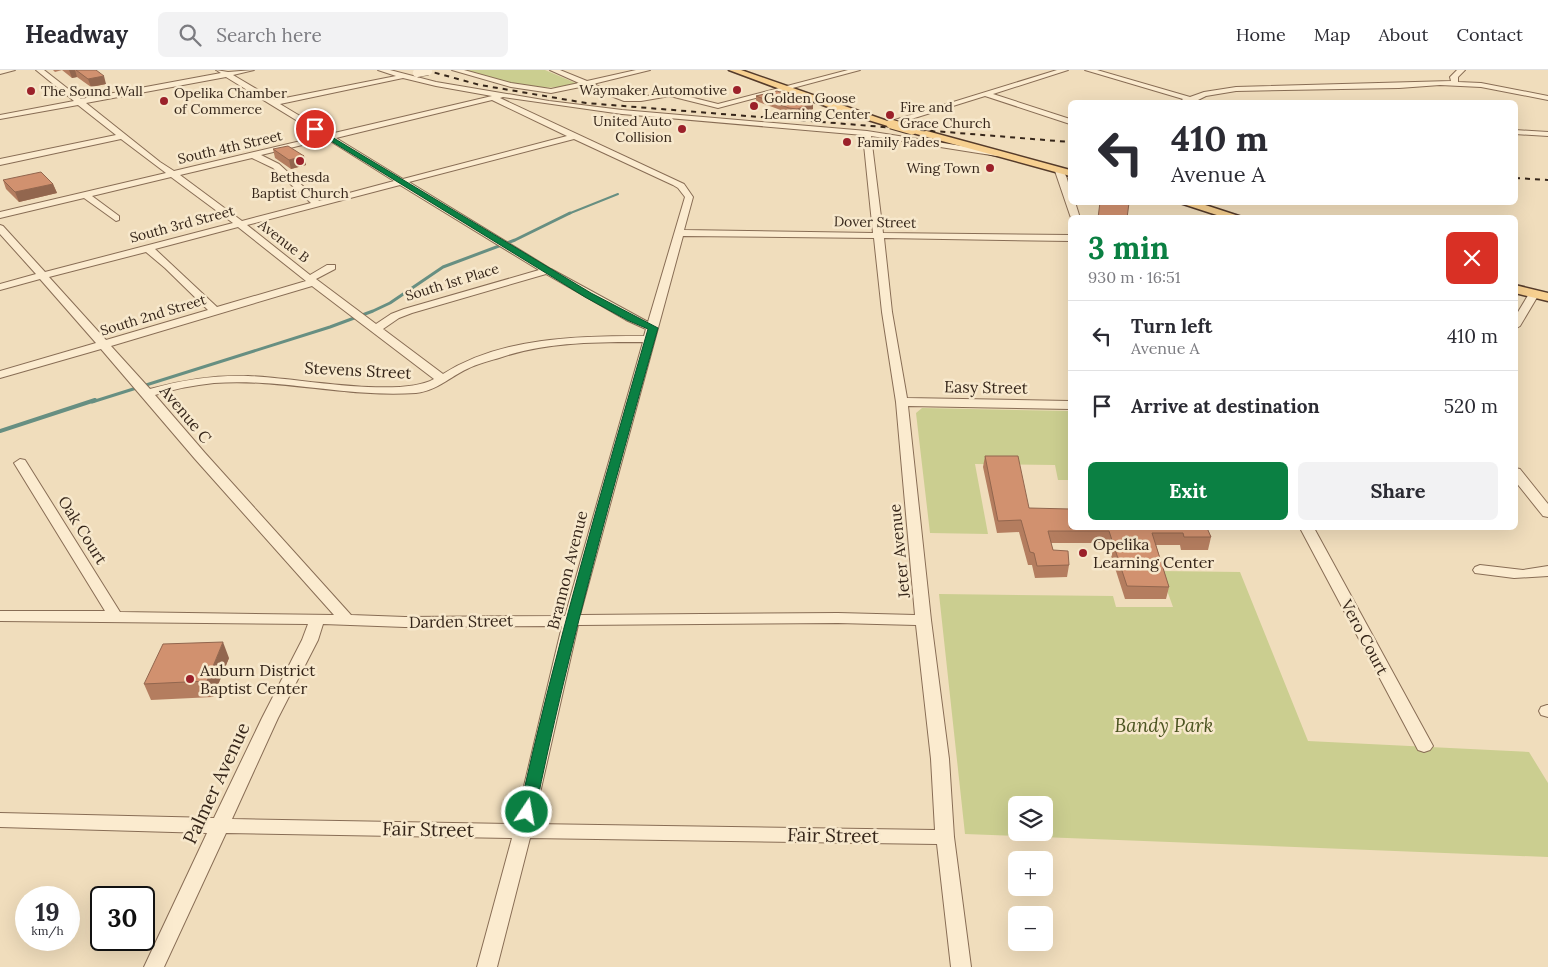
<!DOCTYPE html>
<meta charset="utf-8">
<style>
body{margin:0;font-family:Lora,serif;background:#f2f2f3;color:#2b2b33;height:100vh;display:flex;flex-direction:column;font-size:19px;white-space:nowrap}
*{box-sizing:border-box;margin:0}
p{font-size:16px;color:#7c7c81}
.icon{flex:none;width:28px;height:28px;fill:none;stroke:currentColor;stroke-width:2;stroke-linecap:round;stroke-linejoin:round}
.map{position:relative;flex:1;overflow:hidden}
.details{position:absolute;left:1068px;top:145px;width:450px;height:315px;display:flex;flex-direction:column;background:#fff;border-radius:8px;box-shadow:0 5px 20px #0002}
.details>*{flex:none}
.banner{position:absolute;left:1068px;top:30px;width:450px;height:105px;border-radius:8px;box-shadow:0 5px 20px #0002;background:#fff;color:#2b2b33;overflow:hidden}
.tools{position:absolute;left:1008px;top:726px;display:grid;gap:10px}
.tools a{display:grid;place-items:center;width:45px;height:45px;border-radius:8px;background:#fff;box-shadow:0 5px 20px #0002;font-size:25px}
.speed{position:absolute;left:15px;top:816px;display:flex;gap:10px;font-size:25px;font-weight:700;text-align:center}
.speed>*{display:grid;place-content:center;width:65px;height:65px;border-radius:50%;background:#fff;box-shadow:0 5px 20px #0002;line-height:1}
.speed small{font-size:12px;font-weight:400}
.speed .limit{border:2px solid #111;border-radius:8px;background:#fff;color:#111}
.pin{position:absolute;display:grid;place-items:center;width:42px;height:42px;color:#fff;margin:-21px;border:2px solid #fff;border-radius:50%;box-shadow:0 1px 5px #0007}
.me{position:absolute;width:55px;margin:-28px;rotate:12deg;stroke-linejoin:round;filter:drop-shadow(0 0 4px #0008)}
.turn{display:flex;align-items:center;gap:18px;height:105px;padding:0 20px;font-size:22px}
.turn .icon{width:65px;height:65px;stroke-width:2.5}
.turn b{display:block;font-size:35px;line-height:42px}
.round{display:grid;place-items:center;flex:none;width:52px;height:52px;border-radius:8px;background:#f2f2f3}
.head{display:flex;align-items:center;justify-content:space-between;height:85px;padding:0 20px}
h1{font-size:30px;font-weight:800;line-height:38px;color:#0b8043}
.cta{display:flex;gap:10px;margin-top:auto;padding:10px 20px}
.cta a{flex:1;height:58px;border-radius:8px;background:#0b8043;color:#fff;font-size:20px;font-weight:800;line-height:58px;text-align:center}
.cta a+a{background:#f2f2f3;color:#2b2b33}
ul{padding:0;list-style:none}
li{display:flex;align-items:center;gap:15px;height:70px;padding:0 20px;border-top:1px solid #e1e1e2}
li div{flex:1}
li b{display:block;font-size:19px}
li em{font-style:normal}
header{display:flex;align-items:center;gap:30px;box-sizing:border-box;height:70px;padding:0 25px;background:#fff;border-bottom:1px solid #e1e1e2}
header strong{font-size:24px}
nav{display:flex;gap:28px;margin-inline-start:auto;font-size:18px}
.search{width:350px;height:45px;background:#f2f2f3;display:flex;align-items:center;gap:12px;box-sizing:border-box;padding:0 18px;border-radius:8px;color:#7c7c81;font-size:19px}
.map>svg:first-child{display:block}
.green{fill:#cbce90;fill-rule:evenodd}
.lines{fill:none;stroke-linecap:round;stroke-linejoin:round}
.stream-far2{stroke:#678f82;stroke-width:2}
.stream-far1{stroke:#678f82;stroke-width:3}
.stream{stroke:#678f82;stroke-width:4}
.minor-casing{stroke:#886d55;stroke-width:2}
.major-casing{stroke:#553b2a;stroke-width:3}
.minor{fill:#fbebcf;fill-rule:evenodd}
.major{fill:#f7d090;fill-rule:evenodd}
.rail{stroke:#36261a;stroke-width:2;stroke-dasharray:5 5;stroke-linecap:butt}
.minor-bridge-casing{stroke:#886d55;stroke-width:9;stroke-linecap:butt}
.major-bridge-casing{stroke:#553b2a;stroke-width:11;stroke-linecap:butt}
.minor-bridge{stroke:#fbebcf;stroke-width:8}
.major-bridge{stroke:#f7d090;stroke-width:9}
.wall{fill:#b47d5f}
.shaded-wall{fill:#92664e}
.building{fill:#d1916f;stroke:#92664e}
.route{fill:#0b8043;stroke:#07532c}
.poi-dot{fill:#9b212a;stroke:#f7e8cc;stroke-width:2}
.labels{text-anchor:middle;stroke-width:5;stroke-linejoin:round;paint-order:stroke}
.far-poi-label{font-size:14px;fill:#36261a;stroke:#f7e8cc;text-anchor:start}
.far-street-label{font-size:14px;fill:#36261a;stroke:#f7e8cc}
.street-label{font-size:16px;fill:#36261a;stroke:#f7e8cc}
.poi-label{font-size:16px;fill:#36261a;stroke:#f7e8cc;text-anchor:start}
.near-park-label{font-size:19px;font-style:italic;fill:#4b5420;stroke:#f7e8cc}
.near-street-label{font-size:19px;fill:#36261a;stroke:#f7e8cc}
</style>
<header>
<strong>Headway</strong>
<div class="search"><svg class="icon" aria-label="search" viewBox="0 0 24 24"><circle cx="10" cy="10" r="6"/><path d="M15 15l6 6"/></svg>Search here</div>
<nav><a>Home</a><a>Map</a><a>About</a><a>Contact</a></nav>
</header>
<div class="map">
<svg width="1548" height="897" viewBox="0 0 1548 897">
<rect width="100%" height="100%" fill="#f0ddbc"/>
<!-- green -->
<path class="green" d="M464,0H545L578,14C538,24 502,11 464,0Z
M922,338L1070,341V410H1058L1055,395L975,394L988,464L930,463L916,343Z
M1160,501L1240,502L1308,671L1529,682L1548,713V787L965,764L939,524L1113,526L1116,537H1173ZM1016,735H1044V762H1016Z"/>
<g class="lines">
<!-- stream-far2 -->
<path class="stream-far2" d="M568,144L618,124"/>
<!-- stream-far1 -->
<path class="stream-far1" d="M92,332L330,257L373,241L390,233L443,197L515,170L570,143"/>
<!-- stream -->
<path class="stream" d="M0,361L95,330"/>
<defs>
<path id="minor" d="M0,0H15L0,4Z
M36,0H44L81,29L221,3L216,0L228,2L254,0L233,5L275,30L396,6L378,0H390L436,12L549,31L622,40L867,61L1000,82V86H997L871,66L883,163L1070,165V171L884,168L892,242L907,328L1070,331V339L908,336L931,550L949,689L954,767L971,897H951L937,774L530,768L497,897H477L512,768L226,763L164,897H144L207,763L0,757V743L214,748L262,648L302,570L308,554L0,551V541H105L14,393L20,389L25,390L120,542L334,545L195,389L101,279L0,308V301L96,273L40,209L0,220V214L36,204L0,164V155L3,156L45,202L233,153L171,107L92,126L119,146V150L116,151L84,128L0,148V142L166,103L121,69L0,95V89L116,65L78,35L0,49V45L74,31ZM226,7L322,66L174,101L160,92L86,33ZM403,8L436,16L492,26L330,64L280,34ZM503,27L622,44L863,65L873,163L684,160L693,127L684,114L500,28ZM492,30L567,66L403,109L336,68ZM327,69L394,111L319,131L279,94L261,85ZM574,69L673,115L678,118L685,127L648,252L551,199L409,112ZM252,88L273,98L311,133L242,151L180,105ZM400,115L539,200L404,239L391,244L376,254L316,209L335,199V195H327L310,205L247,155ZM238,157L306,211L217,237L155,179ZM683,166L874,168L882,242L896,332L915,545L838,543L580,545ZM146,182L165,198L208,240L106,270L49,207ZM546,204L626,250L646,259L644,266C577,266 501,267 443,304L383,259L399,248L412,243ZM312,216L434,309C398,329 293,307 248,306C214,305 182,310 150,319L111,276ZM643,272L565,546L405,547L351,545L205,383L155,325C174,319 194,315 214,313C282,308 348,328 416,323C436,321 450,307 467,299C477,294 489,291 499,288C545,272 595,272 643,272ZM838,553L916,555L931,689L935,760L533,754L578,555ZM323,554L405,557L562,556L515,754L232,749L278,648L318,570Z
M452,0H464L511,13L551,19L579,13L550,0H560L587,11L636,0H650L593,14L625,27H641L670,22L718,34L848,0H860L718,38L670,26L641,31H624L585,16L551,23L511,17Z
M1057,0H1068L993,24L1070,49V54L985,26L892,55L885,53Z
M1085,0H1097L1190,27L1204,22L1236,17L1451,11L1450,7L1457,0H1465L1458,7V12L1481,13L1548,26V30L1481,17L1440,15L1399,18L1236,21L1206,26L1194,32H1180L1183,29Z
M1515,60L1548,62V66L1515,64Z
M1059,98C1069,103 1070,122 1070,132H1075L1080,148H1071L1055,101Z
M1534,221L1539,224L1520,256L1515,259V247L1530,222Z
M1515,398L1520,399L1548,434V447L1543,446L1515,411Z
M1300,458H1314L1433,676L1430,680L1424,682L1418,680Z
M1480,495L1523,500L1548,496V506L1514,508L1475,503L1473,500L1475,497Z
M1547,635H1548V647L1541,645L1539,641L1541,637Z"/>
<path id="major" d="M729,0H741L896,54L891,57L839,41Z
M912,57L1070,100V106L909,62V58Z
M1177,132H1196L1245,148H1226Z
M1515,215L1548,223V231L1515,223Z"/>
</defs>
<!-- minor casing -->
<use href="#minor" class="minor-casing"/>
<!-- major casing -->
<use href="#major" class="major-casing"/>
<!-- minor -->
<use href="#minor" class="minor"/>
<!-- major -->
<use href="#major" class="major"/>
<!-- rail -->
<path class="rail" d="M425,0L480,15L586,33L1070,72
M1515,108L1548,110"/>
<defs>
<path id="minor-bridge" d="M417,3L428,1"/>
<path id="major-bridge" d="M891,54L912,60"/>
</defs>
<!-- minor-bridge casing -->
<use href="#minor-bridge" class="minor-bridge-casing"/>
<!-- major-bridge casing -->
<use href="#major-bridge" class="major-bridge-casing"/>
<!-- minor-bridge -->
<use href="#minor-bridge" class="minor-bridge"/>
<!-- major-bridge -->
<use href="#major-bridge" class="major-bridge"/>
</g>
<!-- wall -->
<path class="wall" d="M53,0H96L106,14L91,17L77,7L72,8L62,0L55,2Z
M756,26L813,39L797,44L789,43L756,31Z
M273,79L304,86L306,95L291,99L275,88Z
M3,110L53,114L57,123L19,132L6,119Z
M985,386L1029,438L1207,458L1211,467L1208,480H1181L1180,475H1156L1169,517L1166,529H1125L1107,473H1051L1053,480L1069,495L1067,507L1035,508L1032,495H1028L1019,462L997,463L983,397Z
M229,588L213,627L151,630L144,614Z"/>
<!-- shaded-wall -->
<path class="shaded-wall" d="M69,0H75L77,7L72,8Z
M104,6L106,14L91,17L88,9Z
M813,34V39L797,44V39Z
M304,86L306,95L291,99L289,90Z
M53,114L57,123L19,132L15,122Z
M223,572L229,588L213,627L207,611Z"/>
<!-- building -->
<path class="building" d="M76,0H96L104,6L88,9Z
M777,21L813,34L797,39L789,38L756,26Z
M288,76L304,86L289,90L273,79Z
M41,102L53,114L15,122L3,110Z
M1100,132L1129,133L1127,148H1098Z
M985,386H1018L1029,438L1070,439V458H1207L1211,467H1184L1183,463H1152L1169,517L1127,516L1109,461H1048L1053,480L1068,481L1069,495L1037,496L1034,483L1030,482L1021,450L998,451Z
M223,572L207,611L144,614L163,574Z"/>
<!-- route -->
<path class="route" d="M313,58H317L591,223L658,258C613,418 568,579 535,742L532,746L527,748L522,746L519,742C555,579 602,419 648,259L627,250L585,227L313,60Z"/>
<!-- markers -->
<g class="poi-dot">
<circle cx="737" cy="20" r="5"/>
<circle cx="31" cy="21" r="5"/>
<circle cx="164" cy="31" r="5"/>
<circle cx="754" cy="36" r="5"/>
<circle cx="890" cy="45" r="5"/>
<circle cx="682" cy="59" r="5"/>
<circle cx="847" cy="72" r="5"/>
<circle cx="300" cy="91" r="5"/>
<circle cx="990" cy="98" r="5"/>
<circle cx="1083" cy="483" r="5"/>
<circle cx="190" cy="609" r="5"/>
</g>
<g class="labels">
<!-- far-poi labels -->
<g class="far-poi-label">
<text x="727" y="25" text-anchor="end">Waymaker Automotive</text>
<text x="41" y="26">The Sound Wall</text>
<text x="174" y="28">Opelika Chamber<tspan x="174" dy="16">of Commerce</tspan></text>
<text x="764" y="33">Golden Goose<tspan x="764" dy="16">Learning Center</tspan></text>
<text x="900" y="42">Fire and<tspan x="900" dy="16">Grace Church</tspan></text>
<text x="672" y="56" text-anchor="end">United Auto<tspan x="672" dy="16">Collision</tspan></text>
<text x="857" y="77">Family Fades</text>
<text x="980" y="103" text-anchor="end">Wing Town</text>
<text x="300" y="112" text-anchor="middle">Bethesda<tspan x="300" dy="16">Baptist Church</tspan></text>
</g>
<!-- far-street labels -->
<g class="far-street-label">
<text transform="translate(230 77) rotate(-13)" y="5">South 4th Street</text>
<text transform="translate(875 152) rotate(1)" y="5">Dover Street</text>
<text transform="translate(182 154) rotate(-15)" y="5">South 3rd Street</text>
<text transform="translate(284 171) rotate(38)" y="5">Avenue B</text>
<text transform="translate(452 212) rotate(-17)" y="5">South 1st Place</text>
<text transform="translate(153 245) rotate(-17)" y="5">South 2nd Street</text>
</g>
<!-- street labels -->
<g class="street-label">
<text transform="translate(358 300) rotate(3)" y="6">Stevens Street</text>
<text transform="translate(986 317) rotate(1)" y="6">Easy Street</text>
<text transform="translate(186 344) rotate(50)" y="6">Avenue C</text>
<text transform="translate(83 460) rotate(58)" y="6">Oak Court</text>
<text transform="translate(899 481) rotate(-96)" y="6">Jeter Avenue</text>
<text transform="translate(567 500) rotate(-76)" y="6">Brannon Avenue</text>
<text transform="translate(461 551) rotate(-1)" y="6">Darden Street</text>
<text transform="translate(1365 567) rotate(62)" y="6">Vero Court</text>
</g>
<!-- poi labels -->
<g class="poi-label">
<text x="1093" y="480">Opelika<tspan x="1093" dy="18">Learning Center</tspan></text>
<text x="200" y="606">Auburn District<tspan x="200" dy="18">Baptist Center</tspan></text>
</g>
<!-- near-park labels -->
<g class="near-park-label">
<text x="1164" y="662">Bandy Park</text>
</g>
<!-- near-street labels -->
<g class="near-street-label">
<text transform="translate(216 713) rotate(-65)" y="7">Palmer Avenue</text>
<text transform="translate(428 759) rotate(1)" y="7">Fair Street</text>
<text transform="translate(833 765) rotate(1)" y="7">Fair Street</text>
</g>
</g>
</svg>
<div class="tools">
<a><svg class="icon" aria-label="layers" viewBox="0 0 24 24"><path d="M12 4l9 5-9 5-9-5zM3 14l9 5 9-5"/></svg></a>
<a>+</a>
<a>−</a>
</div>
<div class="speed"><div>19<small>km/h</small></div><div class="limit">30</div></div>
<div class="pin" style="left:315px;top:59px;background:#d93025"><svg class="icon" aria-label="arrive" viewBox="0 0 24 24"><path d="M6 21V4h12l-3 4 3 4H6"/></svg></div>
<svg class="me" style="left:527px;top:742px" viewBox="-20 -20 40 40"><circle r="17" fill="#0b8043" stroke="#fff" stroke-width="3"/><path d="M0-11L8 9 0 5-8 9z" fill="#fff"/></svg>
<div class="banner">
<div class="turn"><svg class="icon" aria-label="left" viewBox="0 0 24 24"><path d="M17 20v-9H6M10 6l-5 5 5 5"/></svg><div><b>410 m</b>Avenue A</div></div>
</div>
<section class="details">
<div class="head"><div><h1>3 min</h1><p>930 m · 16:51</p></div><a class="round" style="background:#d93025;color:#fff"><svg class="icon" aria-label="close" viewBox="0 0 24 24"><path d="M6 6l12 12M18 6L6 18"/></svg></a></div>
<ul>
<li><svg class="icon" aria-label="left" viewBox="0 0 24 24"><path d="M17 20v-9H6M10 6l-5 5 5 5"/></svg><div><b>Turn left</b><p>Avenue A</p></div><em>410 m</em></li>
<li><svg class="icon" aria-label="arrive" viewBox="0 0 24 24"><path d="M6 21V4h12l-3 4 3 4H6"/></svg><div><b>Arrive at destination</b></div><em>520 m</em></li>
</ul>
<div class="cta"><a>Exit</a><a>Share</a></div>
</section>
</div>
